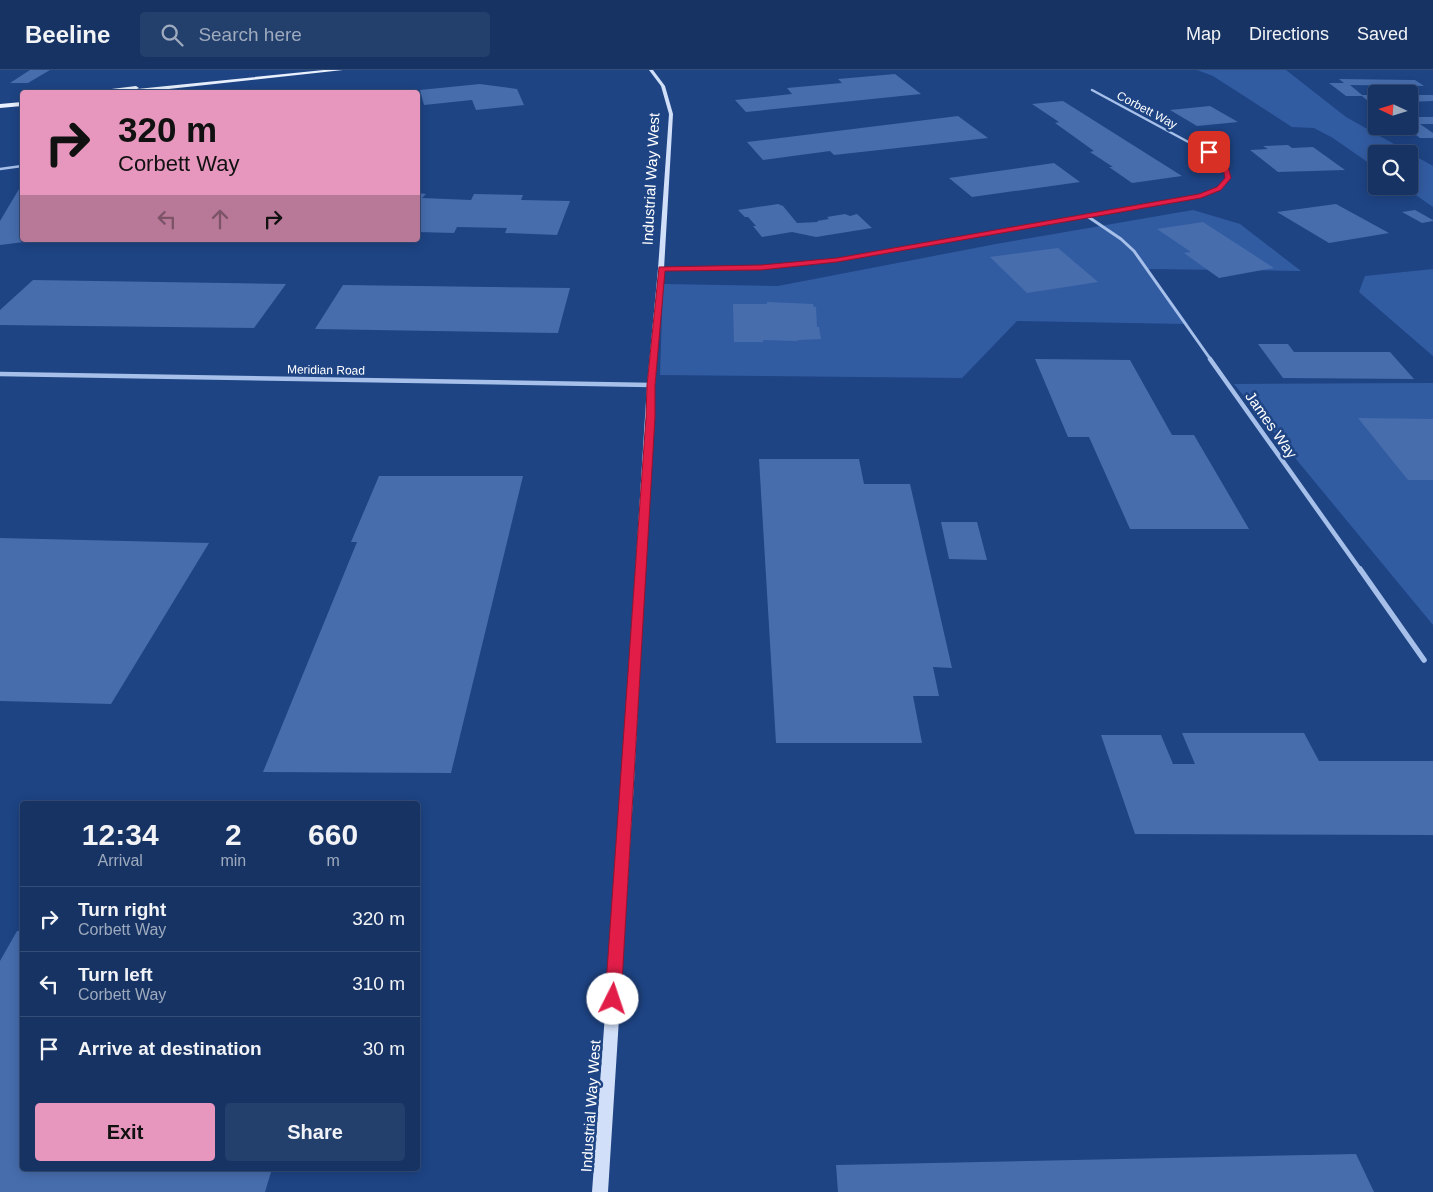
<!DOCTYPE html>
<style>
body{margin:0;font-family:Helvetica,sans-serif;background:#233f6c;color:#f1f3f6;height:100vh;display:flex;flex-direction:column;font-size:19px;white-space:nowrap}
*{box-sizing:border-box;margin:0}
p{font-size:16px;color:#9eaabe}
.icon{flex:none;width:28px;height:28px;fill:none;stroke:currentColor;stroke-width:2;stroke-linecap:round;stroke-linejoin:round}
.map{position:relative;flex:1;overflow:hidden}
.drawer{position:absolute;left:20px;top:731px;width:400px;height:370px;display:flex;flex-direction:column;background:#163363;border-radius:5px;box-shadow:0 2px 12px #0003,0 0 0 1px #354e78}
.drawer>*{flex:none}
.banner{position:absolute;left:20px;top:20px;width:400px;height:152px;border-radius:5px;box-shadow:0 2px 12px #0003,0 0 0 1px #354e78;background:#e797bd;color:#111;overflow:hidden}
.needle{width:32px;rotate:274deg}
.fabs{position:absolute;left:1368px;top:15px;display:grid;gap:10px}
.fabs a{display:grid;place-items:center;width:50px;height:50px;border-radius:5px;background:#163363;box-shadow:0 2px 12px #0003,0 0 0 1px #354e78;font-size:25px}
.pin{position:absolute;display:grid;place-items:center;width:42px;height:42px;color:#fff;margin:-21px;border-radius:10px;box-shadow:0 2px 8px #0006}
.me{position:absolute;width:55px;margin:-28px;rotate:4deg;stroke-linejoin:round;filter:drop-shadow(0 0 4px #0008)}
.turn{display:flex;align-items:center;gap:18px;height:105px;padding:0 15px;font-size:22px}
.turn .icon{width:65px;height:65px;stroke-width:2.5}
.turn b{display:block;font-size:35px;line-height:42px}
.lanes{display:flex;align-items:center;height:48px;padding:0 15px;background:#0003;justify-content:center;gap:25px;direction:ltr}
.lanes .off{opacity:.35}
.eta{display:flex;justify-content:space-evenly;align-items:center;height:85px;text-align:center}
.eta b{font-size:30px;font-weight:700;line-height:35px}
.action{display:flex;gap:10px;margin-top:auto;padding:10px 15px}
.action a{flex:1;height:58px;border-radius:5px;background:#e797bd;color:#111;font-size:20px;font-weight:700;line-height:58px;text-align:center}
.action a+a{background:#233f6c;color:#f1f3f6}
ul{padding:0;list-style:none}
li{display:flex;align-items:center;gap:15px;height:65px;padding:0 15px;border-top:1px solid #354e78}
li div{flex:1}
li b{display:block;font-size:19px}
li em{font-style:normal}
header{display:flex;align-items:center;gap:30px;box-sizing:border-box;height:70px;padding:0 25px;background:#163363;border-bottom:1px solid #354e78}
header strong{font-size:24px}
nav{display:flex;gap:28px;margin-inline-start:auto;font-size:18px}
.search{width:350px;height:45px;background:#233f6c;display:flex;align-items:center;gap:12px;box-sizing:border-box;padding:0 18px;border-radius:5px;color:#9eaabe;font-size:19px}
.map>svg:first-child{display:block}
.green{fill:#325ca2}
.building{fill:#476dad}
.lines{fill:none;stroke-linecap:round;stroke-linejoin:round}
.street-far3{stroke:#a6c0ea;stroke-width:2.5}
.street-far2{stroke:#a6c0ea;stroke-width:3}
.street-far1{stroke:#a6c0ea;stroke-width:4.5}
.street{stroke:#a6c0ea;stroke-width:5.5}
.secondary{fill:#d1dff8;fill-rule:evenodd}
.primary{fill:#e9f0fe;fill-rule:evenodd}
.route{fill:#e11d48;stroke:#92132f}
.labels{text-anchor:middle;stroke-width:5;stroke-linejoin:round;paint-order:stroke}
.far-street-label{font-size:12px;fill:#fff;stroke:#1e4484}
.street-label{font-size:15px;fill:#fff;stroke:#1e4484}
</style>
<header>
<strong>Beeline</strong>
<div class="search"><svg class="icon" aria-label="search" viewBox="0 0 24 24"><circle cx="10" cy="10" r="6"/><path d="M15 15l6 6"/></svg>Search here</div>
<nav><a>Map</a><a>Directions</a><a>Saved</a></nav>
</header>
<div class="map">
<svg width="1433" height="1122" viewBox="0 0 1433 1122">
<rect width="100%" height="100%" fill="#1e4484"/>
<!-- green -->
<path class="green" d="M1197,0H1286L1346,47L1433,96V137L1403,116H1409V84H1376V98L1333,68L1314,58L1292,57L1213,6Z
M1193,140L1240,154L1301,201L1148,199L1188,254L1017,251L962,308L660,305L663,214L778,216L996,174Z
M1433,199V286L1359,222L1365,206Z
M1433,313V555L1234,314Z"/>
<!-- building -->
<path class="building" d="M30,0H50L28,13H10Z
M895,4L921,24L746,42L735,30L792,24L787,18L842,13L838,9Z
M1339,9L1415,10L1424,16L1350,15L1362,25H1376V31H1368L1362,26H1346L1329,13H1344Z
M480,14L517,19L524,35L476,40L472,30L424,35L420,20Z
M1409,25H1433V31L1409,32Z
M1063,31L1182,106L1132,113L1109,97H1113L1090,82L1094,81L1055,53L1059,52L1032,34Z
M1210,36L1238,52L1197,56L1170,40Z
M958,46L988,68L834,85L830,81L763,90L747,72Z
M1409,47H1433V54H1420L1433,63V68H1420L1404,56H1409V52H1414Z
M1288,75L1292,78L1313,77L1345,100L1278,102L1250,80L1268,79L1263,76Z
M1054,93L1080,112L972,127L949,108Z
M22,114V170H25L24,172L0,175V151Z
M418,123L426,124L422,128L471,130L474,124L523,125L521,130L570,131L557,165L505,163L507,158L457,157L454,163L418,162Z
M778,134L783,136L797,153L818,152L817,151L829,149L827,147L845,144L850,146L857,144L872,158L816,167L792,162L762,167L753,156H756L748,147H745L738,140Z
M1336,134L1389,163L1329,173L1277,142Z
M1415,140L1433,150V151L1422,153L1402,142Z
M1203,152L1274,198L1219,208L1184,183L1191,182L1157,159Z
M1058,178L1098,212L1027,223L990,187Z
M33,210L286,214L254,258L0,255V240Z
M343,215L570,218L558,263L315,259Z
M767,232L813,234L814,237H816L817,257H819L821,269L798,270V271L763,270V272H734L733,234H767Z
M1258,274H1288L1294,282H1390L1414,309L1283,308Z
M1035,289L1130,290L1172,365H1194L1249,459H1130L1089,367H1068Z
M1358,348L1433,349V410H1408Z
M759,389H859L864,414H910L952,598L933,597L939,626H913L922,673H776Z
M379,406H523L451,703L263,702L357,472H351Z
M941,452H977L987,490L949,489Z
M0,468L209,473L111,634L0,631Z
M1182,663H1304L1319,691H1433V765L1135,764L1101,665H1161L1173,694H1195Z
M17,861H22V1099H272L265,1122H0V891Z
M1356,1084L1374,1122H838L836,1095Z"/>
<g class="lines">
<!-- street-far3 -->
<path class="street-far3" d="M1092,20L1218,88C1240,112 1218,121 1195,127
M0,99L22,96"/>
<!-- street-far2 -->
<path class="street-far2" d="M1087,146L1121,169L1134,181L1211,290
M661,199L761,198L837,190L1199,126"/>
<!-- street-far1 -->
<path class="street-far1" d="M1210,289L1361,501
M0,304L651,315"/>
<!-- street -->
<path class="street" d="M1360,499L1424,590"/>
<!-- secondary -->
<path class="secondary" d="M649,0H653L665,16L673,44L664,199L655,315L634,712L608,1122H592L622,712L647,315L658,199L669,44L661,16Z"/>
<!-- primary -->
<path class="primary" d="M324,0H343L141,22H126L129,20L87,22L136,16L139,18L137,19Z
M22,32V36L0,38V34Z"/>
</g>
<!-- route -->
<path class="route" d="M1207,81H1211L1228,96L1231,108L1221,120L1201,128L837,192L761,200L665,201L655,315V347L621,929L619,935L613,937L608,935L605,929L646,347L647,315L659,197L761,195L837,188L1199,124L1217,117L1225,108L1223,98L1207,84Z"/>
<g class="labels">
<!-- far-street labels -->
<g class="far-street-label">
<text transform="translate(1147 40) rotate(28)" y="4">Corbett Way</text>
<text transform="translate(326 300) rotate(1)" y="4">Meridian Road</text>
</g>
<!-- street labels -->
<g class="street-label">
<text transform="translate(651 109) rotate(-87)" y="5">Industrial Way West</text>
<text transform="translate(1271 355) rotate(55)" y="5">James Way</text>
<text transform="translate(591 1036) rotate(-86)" y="5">Industrial Way West</text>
</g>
</g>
</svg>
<div class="fabs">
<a><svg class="needle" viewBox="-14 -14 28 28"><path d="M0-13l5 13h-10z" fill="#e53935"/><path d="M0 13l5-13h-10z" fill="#9eaabe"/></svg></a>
<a><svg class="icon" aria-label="search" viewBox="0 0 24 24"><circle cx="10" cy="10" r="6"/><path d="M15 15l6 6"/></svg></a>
</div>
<div class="pin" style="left:1209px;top:82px;background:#d93025"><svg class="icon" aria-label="arrive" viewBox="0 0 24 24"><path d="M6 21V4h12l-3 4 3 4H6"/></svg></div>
<svg class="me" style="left:613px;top:929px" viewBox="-20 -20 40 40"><circle r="19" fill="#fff"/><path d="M0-13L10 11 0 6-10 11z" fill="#e11d48"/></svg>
<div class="banner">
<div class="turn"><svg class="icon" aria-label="right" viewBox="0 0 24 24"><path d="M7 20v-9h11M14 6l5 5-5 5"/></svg><div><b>320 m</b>Corbett Way</div></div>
<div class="lanes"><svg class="icon off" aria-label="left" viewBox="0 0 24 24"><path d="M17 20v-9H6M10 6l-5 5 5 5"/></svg><svg class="icon off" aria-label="ahead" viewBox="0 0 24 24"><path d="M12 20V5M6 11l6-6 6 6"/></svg><svg class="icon" aria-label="right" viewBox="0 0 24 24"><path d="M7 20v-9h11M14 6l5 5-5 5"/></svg></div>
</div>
<section class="drawer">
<div class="eta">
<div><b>12:34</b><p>Arrival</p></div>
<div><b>2</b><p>min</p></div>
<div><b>660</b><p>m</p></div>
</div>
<ul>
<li><svg class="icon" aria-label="right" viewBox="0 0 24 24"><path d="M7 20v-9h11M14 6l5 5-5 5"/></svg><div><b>Turn right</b><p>Corbett Way</p></div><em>320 m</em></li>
<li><svg class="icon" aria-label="left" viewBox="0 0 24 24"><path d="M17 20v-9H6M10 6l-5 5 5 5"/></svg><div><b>Turn left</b><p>Corbett Way</p></div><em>310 m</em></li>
<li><svg class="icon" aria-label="arrive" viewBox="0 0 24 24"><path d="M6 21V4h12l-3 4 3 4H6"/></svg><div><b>Arrive at destination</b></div><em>30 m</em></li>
</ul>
<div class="action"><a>Exit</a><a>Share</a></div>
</section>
</div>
